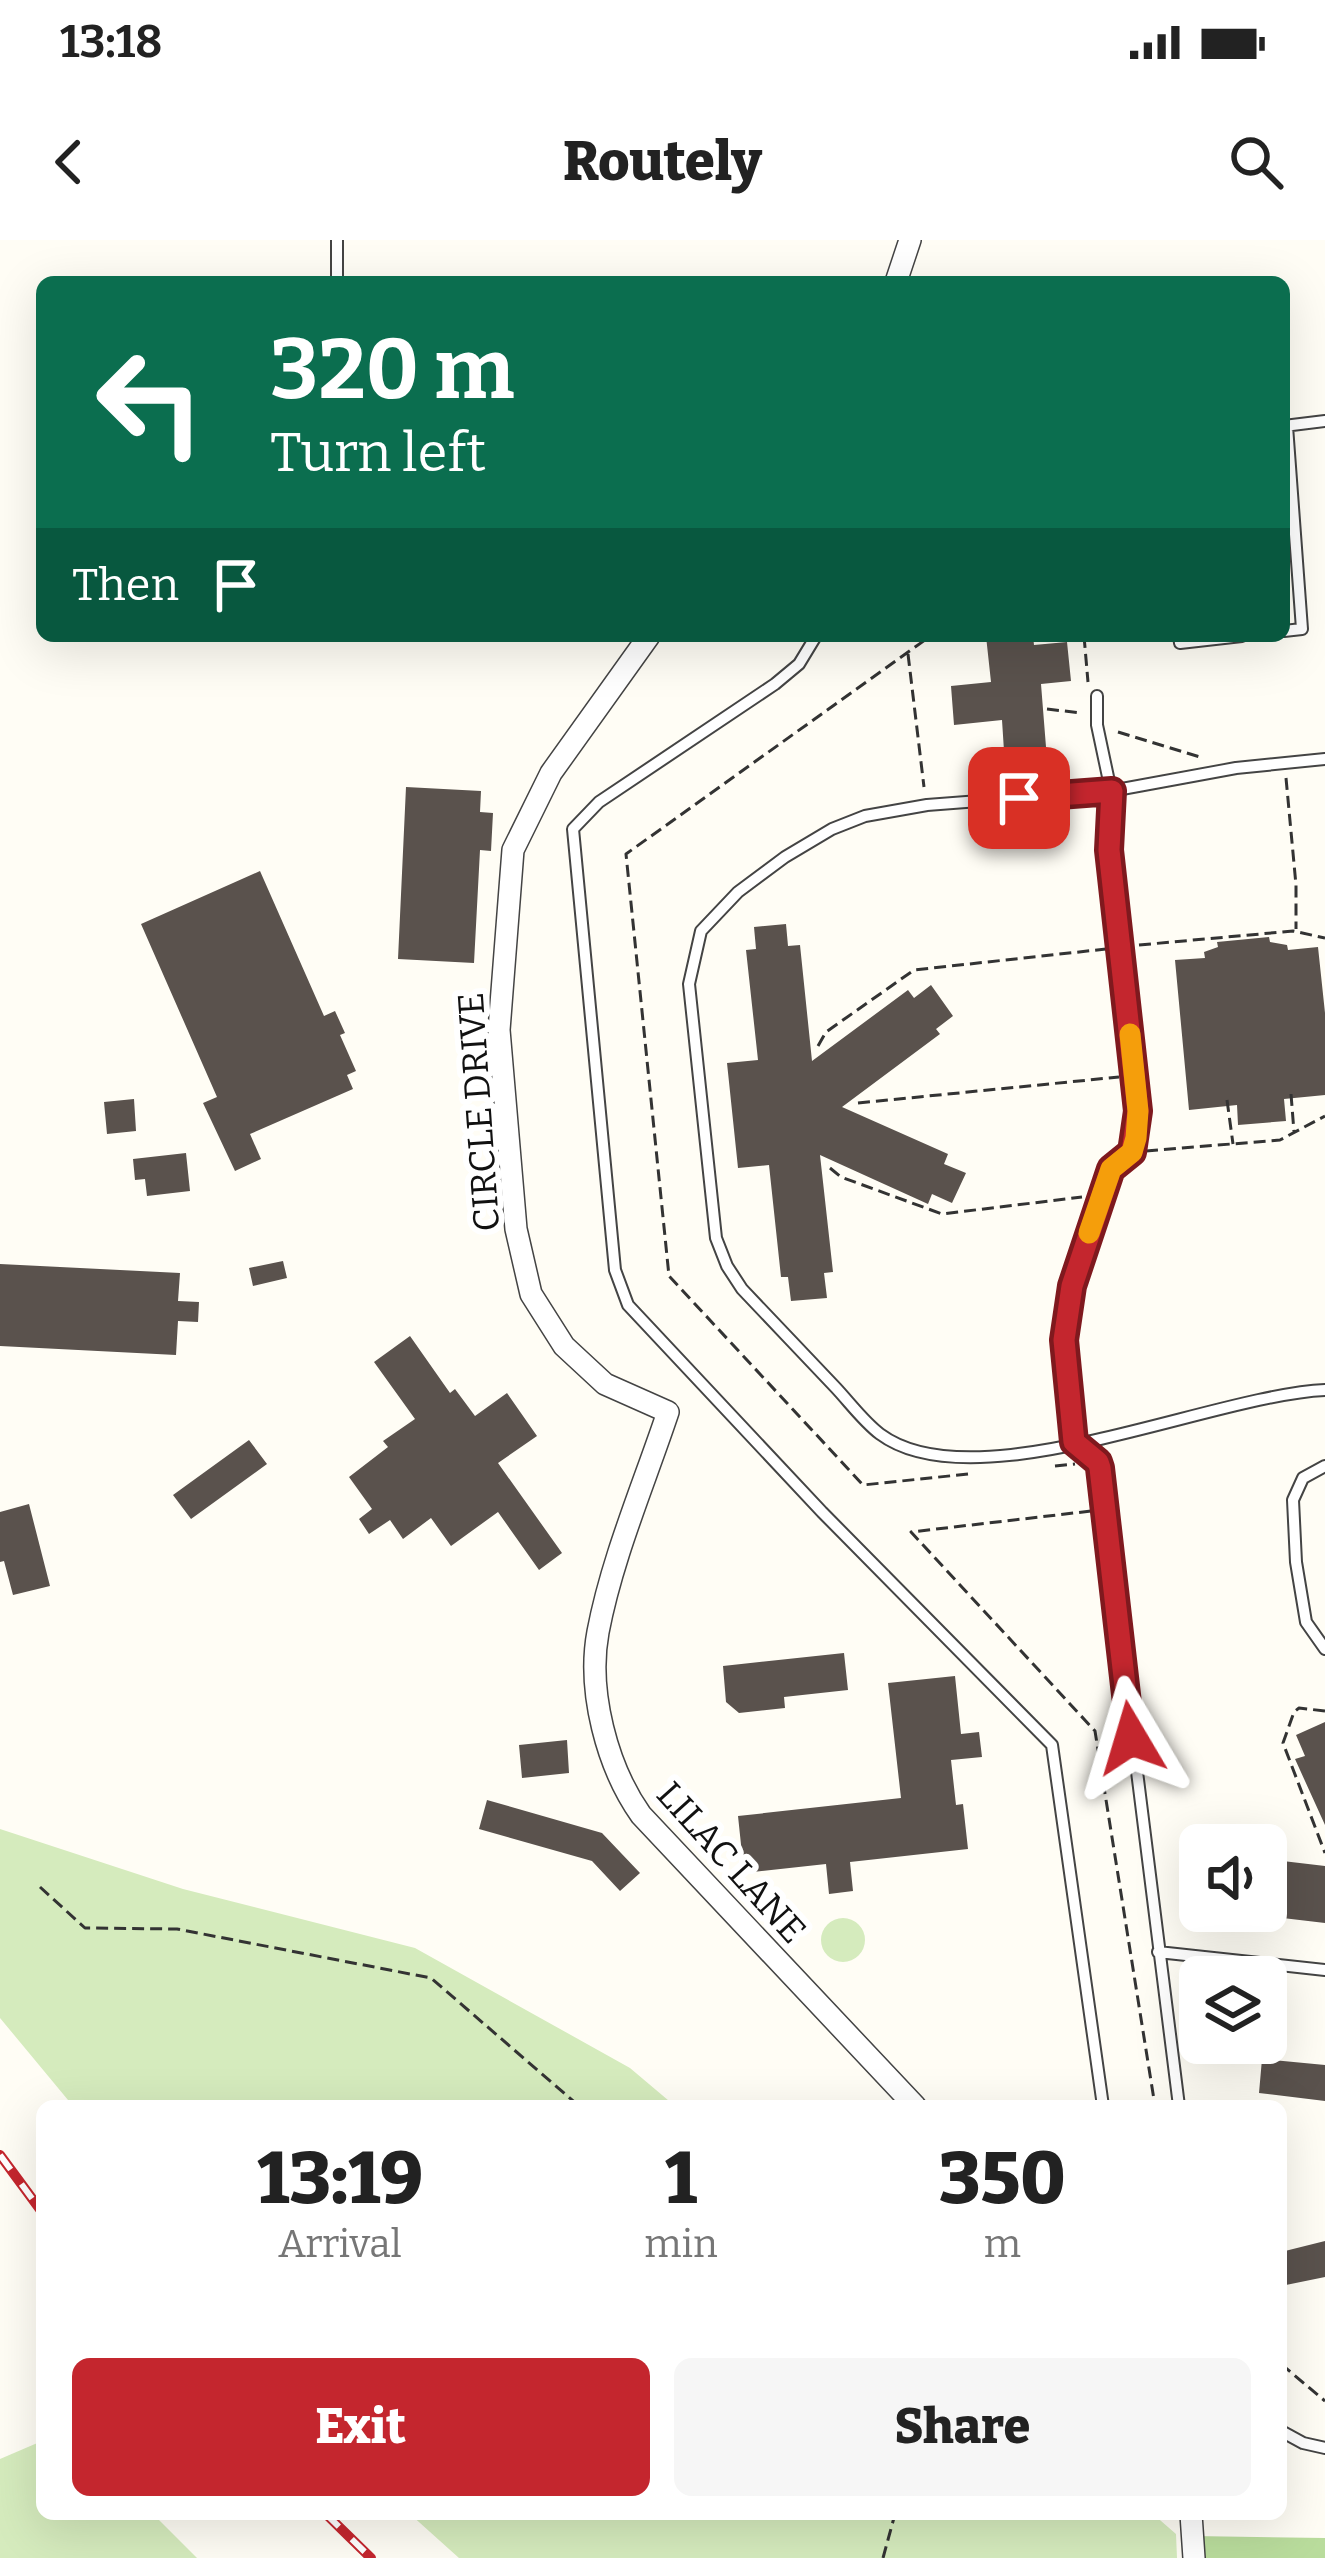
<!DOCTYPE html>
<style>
body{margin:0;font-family:Bitter,serif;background:#f6f6f6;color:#222;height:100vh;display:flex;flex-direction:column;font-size:45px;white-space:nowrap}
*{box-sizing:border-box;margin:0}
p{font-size:39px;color:#767676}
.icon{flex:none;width:66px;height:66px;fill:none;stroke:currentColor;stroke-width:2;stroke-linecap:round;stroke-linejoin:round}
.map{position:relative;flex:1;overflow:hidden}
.side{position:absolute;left:36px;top:1860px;width:1251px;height:420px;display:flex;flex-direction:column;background:#fff;border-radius:18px;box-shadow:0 12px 48px #0002}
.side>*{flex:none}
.hud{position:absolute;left:36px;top:36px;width:1254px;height:366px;border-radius:18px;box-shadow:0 12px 48px #0002;background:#0b6e4f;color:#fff;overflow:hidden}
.fabs{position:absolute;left:1179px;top:1584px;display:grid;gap:24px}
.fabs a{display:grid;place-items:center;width:108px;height:108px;border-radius:18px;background:#fff;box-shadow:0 12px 48px #0002;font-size:60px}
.pin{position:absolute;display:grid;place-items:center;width:102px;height:102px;color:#fff;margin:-51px;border-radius:24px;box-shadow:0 6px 18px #0006}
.me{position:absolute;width:132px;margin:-66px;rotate:353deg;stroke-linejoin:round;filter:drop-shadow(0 0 9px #0008)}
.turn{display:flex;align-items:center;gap:42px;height:252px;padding:0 36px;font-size:54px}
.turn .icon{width:156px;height:156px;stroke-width:2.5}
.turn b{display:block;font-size:84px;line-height:102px}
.then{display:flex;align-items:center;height:114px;padding:0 36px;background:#0003;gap:24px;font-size:45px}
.eta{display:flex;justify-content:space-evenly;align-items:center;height:204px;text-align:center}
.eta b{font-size:72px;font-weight:800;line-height:84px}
.button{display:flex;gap:24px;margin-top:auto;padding:24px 36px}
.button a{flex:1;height:138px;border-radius:18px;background:#c4262e;color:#fff;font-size:48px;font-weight:800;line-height:138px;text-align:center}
.button a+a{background:#f6f6f6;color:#222}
.status{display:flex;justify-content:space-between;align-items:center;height:84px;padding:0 60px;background:#fff;direction:ltr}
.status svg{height:33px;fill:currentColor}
header{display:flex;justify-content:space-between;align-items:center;height:156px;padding:0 36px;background:#fff;font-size:54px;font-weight:800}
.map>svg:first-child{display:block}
.green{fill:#d5ebbd}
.forest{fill:#b9dc9c}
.building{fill:#5a524d}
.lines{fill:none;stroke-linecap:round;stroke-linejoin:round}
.service-casing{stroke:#444;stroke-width:14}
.minor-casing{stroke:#444;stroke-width:24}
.path{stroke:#333;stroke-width:3;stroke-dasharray:12 6;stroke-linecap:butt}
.service{stroke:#fff;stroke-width:10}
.minor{stroke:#fff;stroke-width:21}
.rail-casing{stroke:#c4262e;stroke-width:10}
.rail{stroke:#fff;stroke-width:6;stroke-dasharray:18;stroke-linecap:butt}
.route-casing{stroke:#7f191e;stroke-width:30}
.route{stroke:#c4262e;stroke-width:21}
.slow{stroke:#f59e0b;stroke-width:21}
.labels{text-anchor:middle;stroke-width:12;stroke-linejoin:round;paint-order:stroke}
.street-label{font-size:36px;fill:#111;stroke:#fff}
</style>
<div class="status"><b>13:18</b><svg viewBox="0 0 49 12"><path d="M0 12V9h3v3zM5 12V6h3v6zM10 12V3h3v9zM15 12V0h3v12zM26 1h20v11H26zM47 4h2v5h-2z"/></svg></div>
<header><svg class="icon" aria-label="back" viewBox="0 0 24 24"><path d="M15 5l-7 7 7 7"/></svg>Routely<svg class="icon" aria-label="search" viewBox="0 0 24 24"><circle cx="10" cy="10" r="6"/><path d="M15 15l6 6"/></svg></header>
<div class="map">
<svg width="1325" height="2318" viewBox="0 0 1325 2318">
<rect width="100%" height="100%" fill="#fffdf5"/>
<!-- green -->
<path class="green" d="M0,1589L183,1649L415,1708L630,1828L675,1866H73L0,1778Z
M821 1700a22 22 0 1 1 44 0a22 22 0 1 1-44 0Z
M42,2201V2274H153L197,2318H0V2219Z
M410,2274H1153L1176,2294L1177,2318H459Z"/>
<!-- forest -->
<path class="forest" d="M1193,2296L1325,2298V2318H1194Z"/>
<!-- building -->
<path class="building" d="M986,396H1033L1034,405L1067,402L1071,441L1041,444L1046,507L1004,511L1002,480L954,485L951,446L991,442Z
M406,547L481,551L480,572L493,573L491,611L480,610L474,723L398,719Z
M260,631L324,776L335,771L345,793L340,795L356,831L347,835L353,849L250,894L261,919L235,931L203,863L217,857L141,684Z
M786,684L788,706L800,705L812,821L908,750L914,758L931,745L953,776L936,789L940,794L842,867L948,914L944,924L966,933L952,963L932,954L928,964L820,915L833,1032L824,1033L827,1058L791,1061L788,1037H781L769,925L738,928L727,823L758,820L746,710L756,709L754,687Z
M1269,697L1270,702L1287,705L1288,710L1318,707L1325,773V855L1284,859L1286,881L1238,885L1237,865L1189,870L1175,720L1205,718L1204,712L1218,707L1217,702Z
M134,859L136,891L107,894L104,862Z
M186,913L190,951L147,956L145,939L135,940L133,919Z
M283,1021L287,1038L253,1046L249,1028Z
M0,1024L180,1033L178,1061L199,1062L198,1082L178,1081L176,1115L0,1106Z
M410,1096L450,1153L455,1149L475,1176L507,1153L537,1196L498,1223L562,1313L539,1330L498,1272L451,1306L431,1278L403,1299L390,1280L369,1294L359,1279L372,1269L349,1237L388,1207L383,1201L415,1179L374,1122Z
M249,1200L267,1224L191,1279L173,1255Z
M29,1264L50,1346L13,1355L4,1321L0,1322V1272Z
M844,1413L848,1450L784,1457L785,1468L739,1473L726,1462L723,1426Z
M955,1436L961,1494L979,1492L982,1517L951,1520L956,1565L963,1564L968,1609L850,1622L853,1651L829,1654L826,1624L744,1633L738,1576L901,1558L888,1443Z
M1325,1482V1585L1295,1519L1305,1516L1296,1495Z
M567,1500L569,1533L522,1538L519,1505Z
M487,1560L602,1593L640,1633L620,1651L592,1621L479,1589Z
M1266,1619L1325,1626V1683L1266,1676Z
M1262,1819L1325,1825V1861L1259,1853Z
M1325,2001V2037L1281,2046V2012Z"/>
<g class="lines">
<defs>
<path id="service" d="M337,42V0
M1284,186L1325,181
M1284,391L1302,389L1287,186
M816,396L799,424L775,444L599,562L573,589L615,1030L628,1065L822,1272L1052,1505L1103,1866
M1179,396L1180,403L1242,396
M1097,456V485L1111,551L1110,610L1138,871L1132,912L1111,929L1071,1046L1063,1100L1074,1202L1098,1222L1099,1229L1179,1866
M1325,519L1236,528L1111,551L927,565L865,576L832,589L785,617L738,652L701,691L689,744L716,998L727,1026L742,1049C773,1082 805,1115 836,1148C850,1163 864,1182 880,1194C974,1264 1212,1155 1325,1150
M1325,1226L1303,1238L1293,1260L1296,1322L1306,1382L1325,1409
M1158,1712L1325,1730
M1281,2191L1303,2203L1325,2208"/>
<path id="minor" d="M896,42L910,0
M649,396L551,533L513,610L499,790L516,989L531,1054L564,1106L605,1144L668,1172C644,1244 612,1318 598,1392C587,1451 607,1527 641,1575L915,1866
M1191,2274L1194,2318"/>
</defs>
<!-- service casing -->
<use href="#service" class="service-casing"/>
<!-- minor casing -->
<use href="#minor" class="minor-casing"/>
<!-- path -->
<path class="path" d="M1084,396L1088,442
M908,414L924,547
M1047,469L1081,473
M1118,492L1200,517
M1286,538L1296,645V689
M1139,705L1293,691L1325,698
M818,806L826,792L914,730L1106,709
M1291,854L1294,892
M1227,860L1233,904
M858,863L1119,837
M1146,911L1280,900L1325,876
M830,928L841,937L942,974L1082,957
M1055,1226L1075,1224
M968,1234L863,1245L669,1036L626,614L925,400L977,396
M1091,1271L911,1292L1095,1491L1155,1866
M1325,1471L1299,1468L1294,1472L1283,1503L1325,1613
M40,1647L85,1688L177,1689L431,1738L579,1866
M1281,2124L1325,2161
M883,2318L895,2274"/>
<!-- service -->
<use href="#service" class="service"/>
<!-- minor -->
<use href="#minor" class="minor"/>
<defs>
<path id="rail" d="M0,1915L42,1972
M326,2274L371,2318"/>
</defs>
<!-- rail casing -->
<use href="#rail" class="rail-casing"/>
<!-- rail -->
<use href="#rail" class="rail"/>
</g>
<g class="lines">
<defs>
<path id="route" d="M1019,558L1112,551L1109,610L1138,871L1132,912L1111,929L1072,1046L1064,1100L1074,1202L1098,1222L1100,1228L1131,1498"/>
</defs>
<!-- route casing -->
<use href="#route" class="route-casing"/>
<!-- route -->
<use href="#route" class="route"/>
<!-- slow -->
<path class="slow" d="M1089,993L1111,929L1132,912L1136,898L1138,871L1130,794"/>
</g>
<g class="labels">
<!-- street labels -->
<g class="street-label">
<text transform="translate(478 872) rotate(-94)" y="13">CIRCLE DRIVE</text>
<text transform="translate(732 1622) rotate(48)" y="13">LILAC LANE</text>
</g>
</g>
</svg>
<div class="fabs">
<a><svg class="icon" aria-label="sound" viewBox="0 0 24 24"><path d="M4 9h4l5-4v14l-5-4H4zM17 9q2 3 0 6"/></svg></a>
<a><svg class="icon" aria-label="layers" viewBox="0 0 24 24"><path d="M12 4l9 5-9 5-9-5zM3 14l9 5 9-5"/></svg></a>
</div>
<div class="pin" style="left:1019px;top:558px;background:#d93025"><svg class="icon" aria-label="arrive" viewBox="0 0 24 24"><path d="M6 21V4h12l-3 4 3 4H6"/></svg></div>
<svg class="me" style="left:1131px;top:1498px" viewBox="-20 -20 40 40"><path d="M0-17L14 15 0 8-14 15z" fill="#c4262e" stroke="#fff" stroke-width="4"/></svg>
<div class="hud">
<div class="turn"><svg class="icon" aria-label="left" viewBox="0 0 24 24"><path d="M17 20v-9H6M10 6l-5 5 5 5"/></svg><div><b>320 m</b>Turn left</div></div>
<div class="then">Then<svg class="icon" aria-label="arrive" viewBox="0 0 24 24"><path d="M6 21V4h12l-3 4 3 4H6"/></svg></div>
</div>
<section class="side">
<div class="eta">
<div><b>13:19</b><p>Arrival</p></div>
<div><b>1</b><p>min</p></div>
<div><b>350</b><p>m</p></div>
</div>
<div class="button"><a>Exit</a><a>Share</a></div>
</section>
</div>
